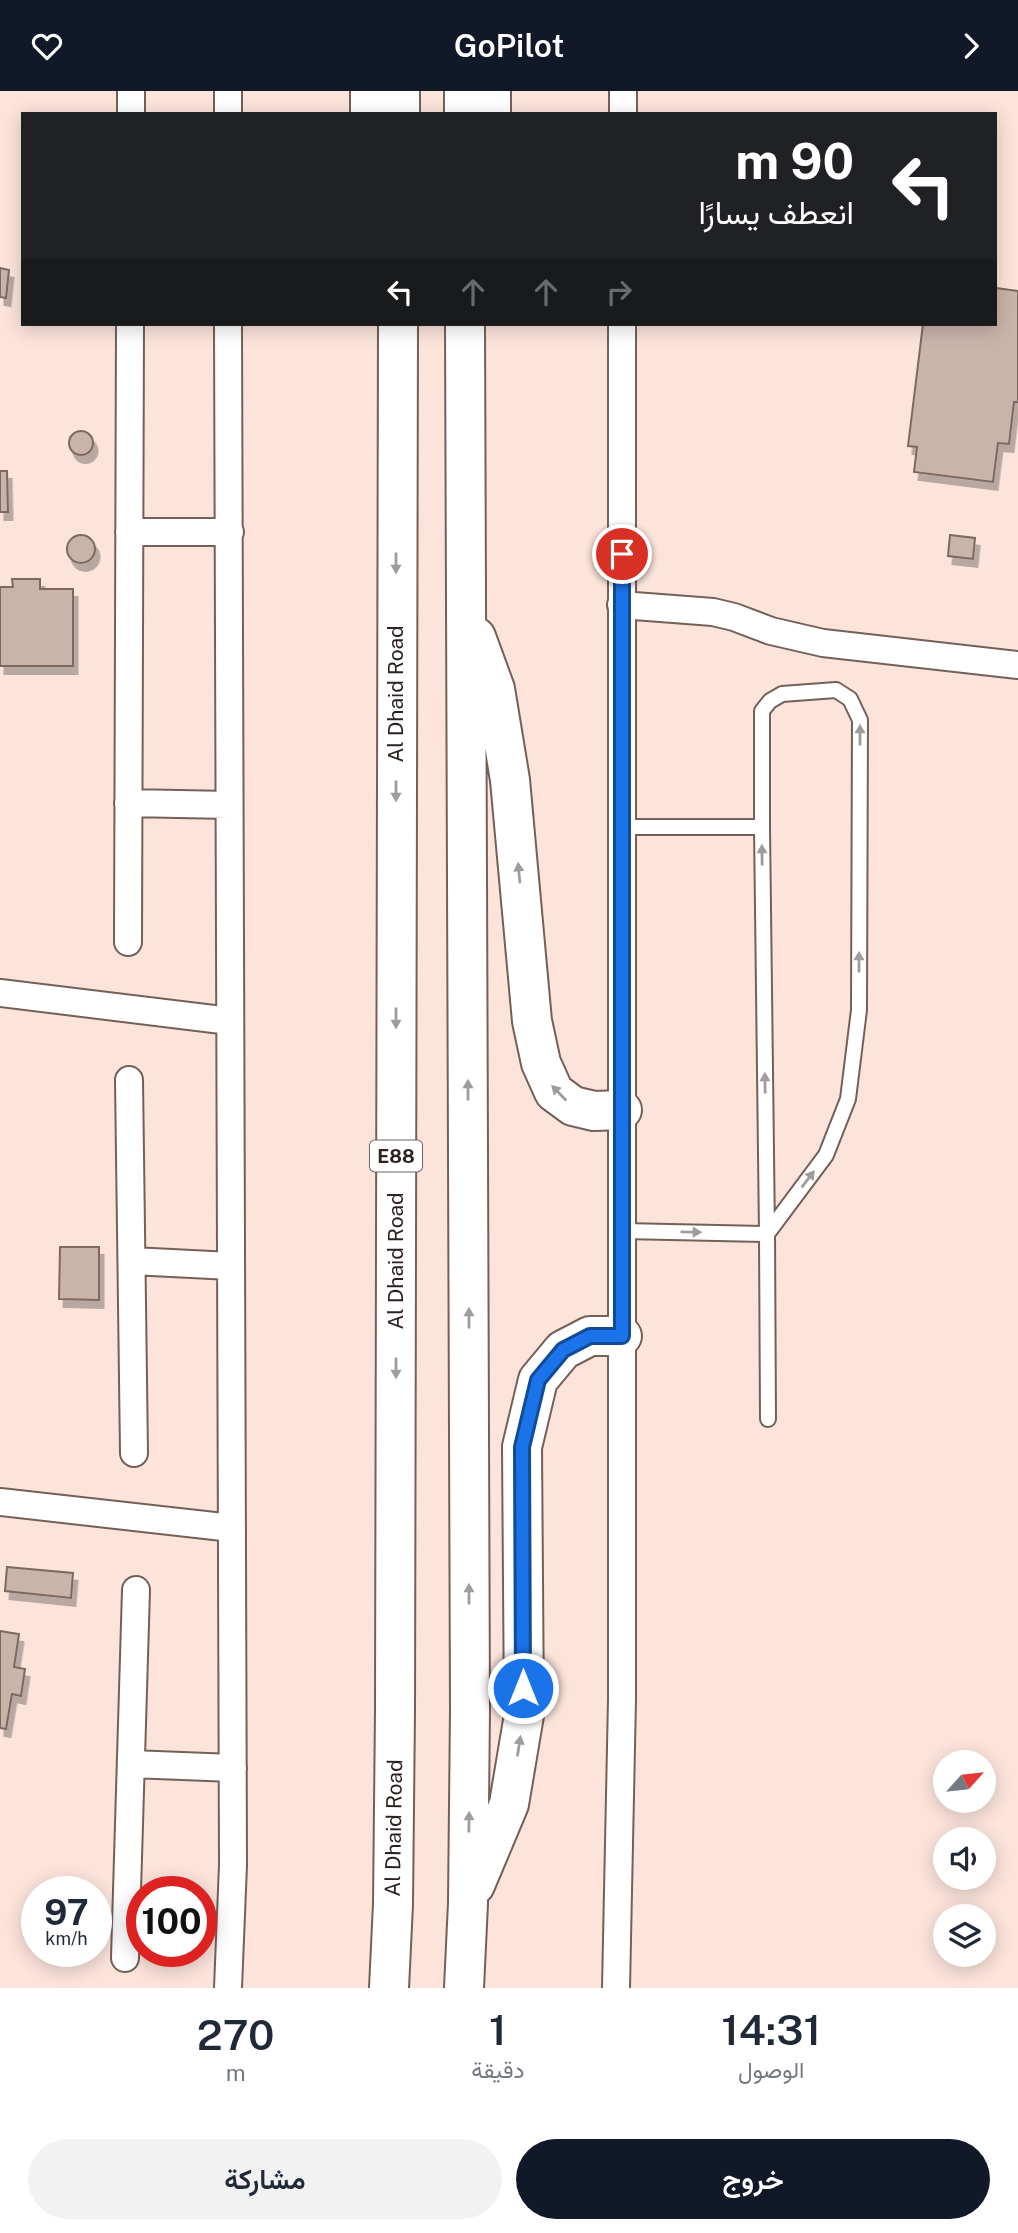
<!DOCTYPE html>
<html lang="ar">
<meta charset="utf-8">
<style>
body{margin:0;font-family:"Public Sans",Vazirmatn,sans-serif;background:#f2f2f3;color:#1f2937;direction:rtl;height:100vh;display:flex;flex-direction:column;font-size:26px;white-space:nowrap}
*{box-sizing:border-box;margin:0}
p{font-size:23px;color:#747a83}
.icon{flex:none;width:38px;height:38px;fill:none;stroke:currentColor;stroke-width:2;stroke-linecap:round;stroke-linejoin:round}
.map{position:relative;height:1897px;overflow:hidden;direction:ltr}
.sheet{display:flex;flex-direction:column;background:#fff;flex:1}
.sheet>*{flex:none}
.hud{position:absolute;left:21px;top:21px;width:976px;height:214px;border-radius:0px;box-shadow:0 4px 18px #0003;direction:rtl;background:#202124;color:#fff;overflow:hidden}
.needle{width:46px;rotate:63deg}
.buttons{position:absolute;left:933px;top:1659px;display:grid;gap:14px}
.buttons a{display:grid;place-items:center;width:63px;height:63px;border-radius:50%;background:#fff;box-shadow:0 4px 18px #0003;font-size:35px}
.speed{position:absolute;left:21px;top:1785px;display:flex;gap:14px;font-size:35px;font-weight:700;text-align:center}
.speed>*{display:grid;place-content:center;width:91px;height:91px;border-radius:50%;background:#fff;box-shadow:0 4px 18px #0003;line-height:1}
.speed small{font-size:18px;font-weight:400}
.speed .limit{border:10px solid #d22;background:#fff;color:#111}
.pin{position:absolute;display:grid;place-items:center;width:60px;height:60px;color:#fff;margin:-30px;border:4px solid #fff;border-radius:50%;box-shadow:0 2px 7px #0007}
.me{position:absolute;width:77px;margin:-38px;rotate:0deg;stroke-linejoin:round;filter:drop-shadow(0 0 5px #0008)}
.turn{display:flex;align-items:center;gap:24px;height:147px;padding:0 28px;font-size:32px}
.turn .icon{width:91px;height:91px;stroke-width:2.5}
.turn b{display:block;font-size:49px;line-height:60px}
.lanes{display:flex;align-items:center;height:66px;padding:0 28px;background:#0003;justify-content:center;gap:35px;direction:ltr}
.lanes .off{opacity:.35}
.eta{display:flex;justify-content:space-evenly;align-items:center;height:119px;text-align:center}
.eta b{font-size:42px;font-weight:600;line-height:49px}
.action{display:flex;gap:14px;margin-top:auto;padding:14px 28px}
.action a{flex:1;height:80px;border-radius:42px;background:#111827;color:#fff;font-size:28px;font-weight:600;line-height:80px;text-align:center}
.action a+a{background:#f2f2f3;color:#1f2937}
header{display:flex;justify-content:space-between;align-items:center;height:91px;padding:0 28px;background:#111827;color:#fff;font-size:32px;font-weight:600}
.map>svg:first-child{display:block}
.building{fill:#cab4aa;stroke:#7d6960;stroke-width:2;filter:url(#shadow)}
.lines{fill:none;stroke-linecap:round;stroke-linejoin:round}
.lane-casing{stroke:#746058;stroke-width:18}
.street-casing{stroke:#746058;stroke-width:30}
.highway-casing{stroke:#746058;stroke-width:42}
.lane{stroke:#fff;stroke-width:14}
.street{stroke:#fff;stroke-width:26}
.highway{stroke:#fff;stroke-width:38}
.oneway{fill:#a09c9b}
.route-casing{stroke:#114b97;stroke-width:18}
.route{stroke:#1a73e8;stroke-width:12}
.labels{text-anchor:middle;stroke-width:7;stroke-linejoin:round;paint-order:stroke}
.shield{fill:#fff;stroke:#6b6563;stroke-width:2}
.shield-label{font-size:19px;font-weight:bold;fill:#2c2320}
.street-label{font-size:21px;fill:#2c2320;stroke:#fff}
</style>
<header><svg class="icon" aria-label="forward" viewBox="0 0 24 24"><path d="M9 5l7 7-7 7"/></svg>GoPilot<svg class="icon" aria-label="heart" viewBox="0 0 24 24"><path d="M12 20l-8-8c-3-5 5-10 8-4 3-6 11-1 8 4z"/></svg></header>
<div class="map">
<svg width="1018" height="1897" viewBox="0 0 1018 1897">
<defs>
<filter id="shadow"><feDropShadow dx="4.5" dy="8" stdDeviation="0" flood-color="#0004"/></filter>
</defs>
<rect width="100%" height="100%" fill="#fce4db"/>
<!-- building -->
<path class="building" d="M0,177L9,179L6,207L0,206Z
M996,197L1018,200V311H1014L1009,353L998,352L993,391L914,381L917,356L908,355L923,233H996Z
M69 352a12 12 0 1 1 24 0a12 12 0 1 1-24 0Z
M0,380H7L8,421H0Z
M67 458a14 14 0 1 1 28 0a14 14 0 1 1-28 0Z
M950,444L975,447L973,468L948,465Z
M12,488H40V498H73V575H0V496H13Z
M60,1156H99V1209L59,1208Z
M7,1476L73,1482L71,1507L5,1500Z
M0,1540L19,1543L14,1576L25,1578L21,1605L12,1603L6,1638L0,1637Z"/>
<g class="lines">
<defs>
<path id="lane" d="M622,736H762L767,1143L623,1140
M762,736V620L770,610L782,603L836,599L850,608L860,629L859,919L848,1008L826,1064L767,1143L768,1328"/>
<path id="street" d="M131,23V0
M228,23V0
M623,23V0
M129,441H230
M621,514L713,521L734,526L771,540L823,552L1018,574
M128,712L229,714
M128,851L130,233
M0,902L230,930
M129,989L134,1362
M132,1170L231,1175
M0,1411L232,1437
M131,1673L233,1677
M125,1867L136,1499
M228,1897L233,1774L228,233
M616,1897L622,1608V233"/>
<path id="highway" d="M464,0V23
M491,0V23
M370,23V0
M400,23V0
M476,546L495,598L510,689L532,930L541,972L554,1001L573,1015L594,1020L622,1019
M475,1794L509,1713L524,1624L522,1356L538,1289L563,1259L590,1245H622
M389,1897L393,1813L395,1619L398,233
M464,1897L468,1812L470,1618L465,233"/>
</defs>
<!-- lane casing -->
<use href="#lane" class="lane-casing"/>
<!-- street casing -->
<use href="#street" class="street-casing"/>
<!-- highway casing -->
<use href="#highway" class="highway-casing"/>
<!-- lane -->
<use href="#lane" class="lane"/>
<!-- street -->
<use href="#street" class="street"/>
<!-- highway -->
<use href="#highway" class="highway"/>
</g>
<!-- one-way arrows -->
<defs><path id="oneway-solid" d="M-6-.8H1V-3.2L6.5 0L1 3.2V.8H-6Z" transform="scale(1.75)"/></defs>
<g class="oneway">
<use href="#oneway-solid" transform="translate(396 472) rotate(90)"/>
<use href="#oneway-solid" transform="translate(860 644) rotate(-90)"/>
<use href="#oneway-solid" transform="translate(396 700) rotate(90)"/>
<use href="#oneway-solid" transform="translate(762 764) rotate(-91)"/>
<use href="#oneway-solid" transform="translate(519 782) rotate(-95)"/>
<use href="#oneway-solid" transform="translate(859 871) rotate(-90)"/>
<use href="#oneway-solid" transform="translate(396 927) rotate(90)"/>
<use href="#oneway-solid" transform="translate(765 992) rotate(-91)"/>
<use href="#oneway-solid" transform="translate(468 999) rotate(-90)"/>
<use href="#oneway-solid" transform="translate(559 1002) rotate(-134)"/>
<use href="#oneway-solid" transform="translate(808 1088) rotate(-53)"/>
<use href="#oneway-solid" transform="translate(691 1141) rotate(1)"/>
<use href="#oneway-solid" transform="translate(469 1227) rotate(-90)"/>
<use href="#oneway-solid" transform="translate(396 1277) rotate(90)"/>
<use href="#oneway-solid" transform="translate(469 1503) rotate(-90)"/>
<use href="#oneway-solid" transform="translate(519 1655) rotate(-81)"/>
<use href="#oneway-solid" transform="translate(469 1731) rotate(-89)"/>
</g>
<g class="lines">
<defs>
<path id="route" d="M523,1597L522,1356L538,1289L563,1259L590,1245H622V463"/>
</defs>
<!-- route casing -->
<use href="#route" class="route-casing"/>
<!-- route -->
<use href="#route" class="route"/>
</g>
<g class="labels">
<!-- shield labels -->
<rect class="shield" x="370" y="1049.5" width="52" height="31" rx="5"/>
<g class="shield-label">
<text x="396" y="1072">E88</text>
</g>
<!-- street labels -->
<g class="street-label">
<text transform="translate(396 603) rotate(-90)" y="7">Al Dhaid Road</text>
<text transform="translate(396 1170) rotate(-90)" y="7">Al Dhaid Road</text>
<text transform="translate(394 1737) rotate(-89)" y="7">Al Dhaid Road</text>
</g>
</g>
</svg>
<div class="buttons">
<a><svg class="needle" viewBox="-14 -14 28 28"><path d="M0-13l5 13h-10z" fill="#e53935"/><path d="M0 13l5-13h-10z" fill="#747a83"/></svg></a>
<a><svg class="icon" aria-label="sound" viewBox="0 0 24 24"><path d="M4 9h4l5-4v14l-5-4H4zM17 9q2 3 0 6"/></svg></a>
<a><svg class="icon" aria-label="layers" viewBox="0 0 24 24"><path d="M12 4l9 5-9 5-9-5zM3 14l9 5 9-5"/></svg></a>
</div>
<div class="speed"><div>97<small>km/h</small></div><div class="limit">100</div></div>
<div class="pin" style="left:622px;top:463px;background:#d93025"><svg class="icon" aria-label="arrive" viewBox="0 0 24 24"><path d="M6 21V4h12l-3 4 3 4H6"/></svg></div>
<svg class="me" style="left:523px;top:1597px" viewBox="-20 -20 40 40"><circle r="17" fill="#1a73e8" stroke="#fff" stroke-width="3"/><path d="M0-11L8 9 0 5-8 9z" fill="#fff"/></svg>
<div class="hud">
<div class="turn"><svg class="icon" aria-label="left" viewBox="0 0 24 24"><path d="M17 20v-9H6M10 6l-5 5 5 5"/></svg><div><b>90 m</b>انعطف يسارًا</div></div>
<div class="lanes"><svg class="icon" aria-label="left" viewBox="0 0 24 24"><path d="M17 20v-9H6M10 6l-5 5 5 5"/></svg><svg class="icon off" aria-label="ahead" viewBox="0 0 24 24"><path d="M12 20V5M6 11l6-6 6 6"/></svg><svg class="icon off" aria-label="ahead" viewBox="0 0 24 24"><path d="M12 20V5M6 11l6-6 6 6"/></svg><svg class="icon off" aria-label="right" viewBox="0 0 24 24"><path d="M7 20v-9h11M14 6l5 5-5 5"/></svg></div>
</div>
</div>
<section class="sheet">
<div class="eta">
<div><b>14:31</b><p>الوصول</p></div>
<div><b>1</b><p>دقيقة</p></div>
<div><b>270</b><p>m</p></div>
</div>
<div class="action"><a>خروج</a><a>مشاركة</a></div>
</section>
